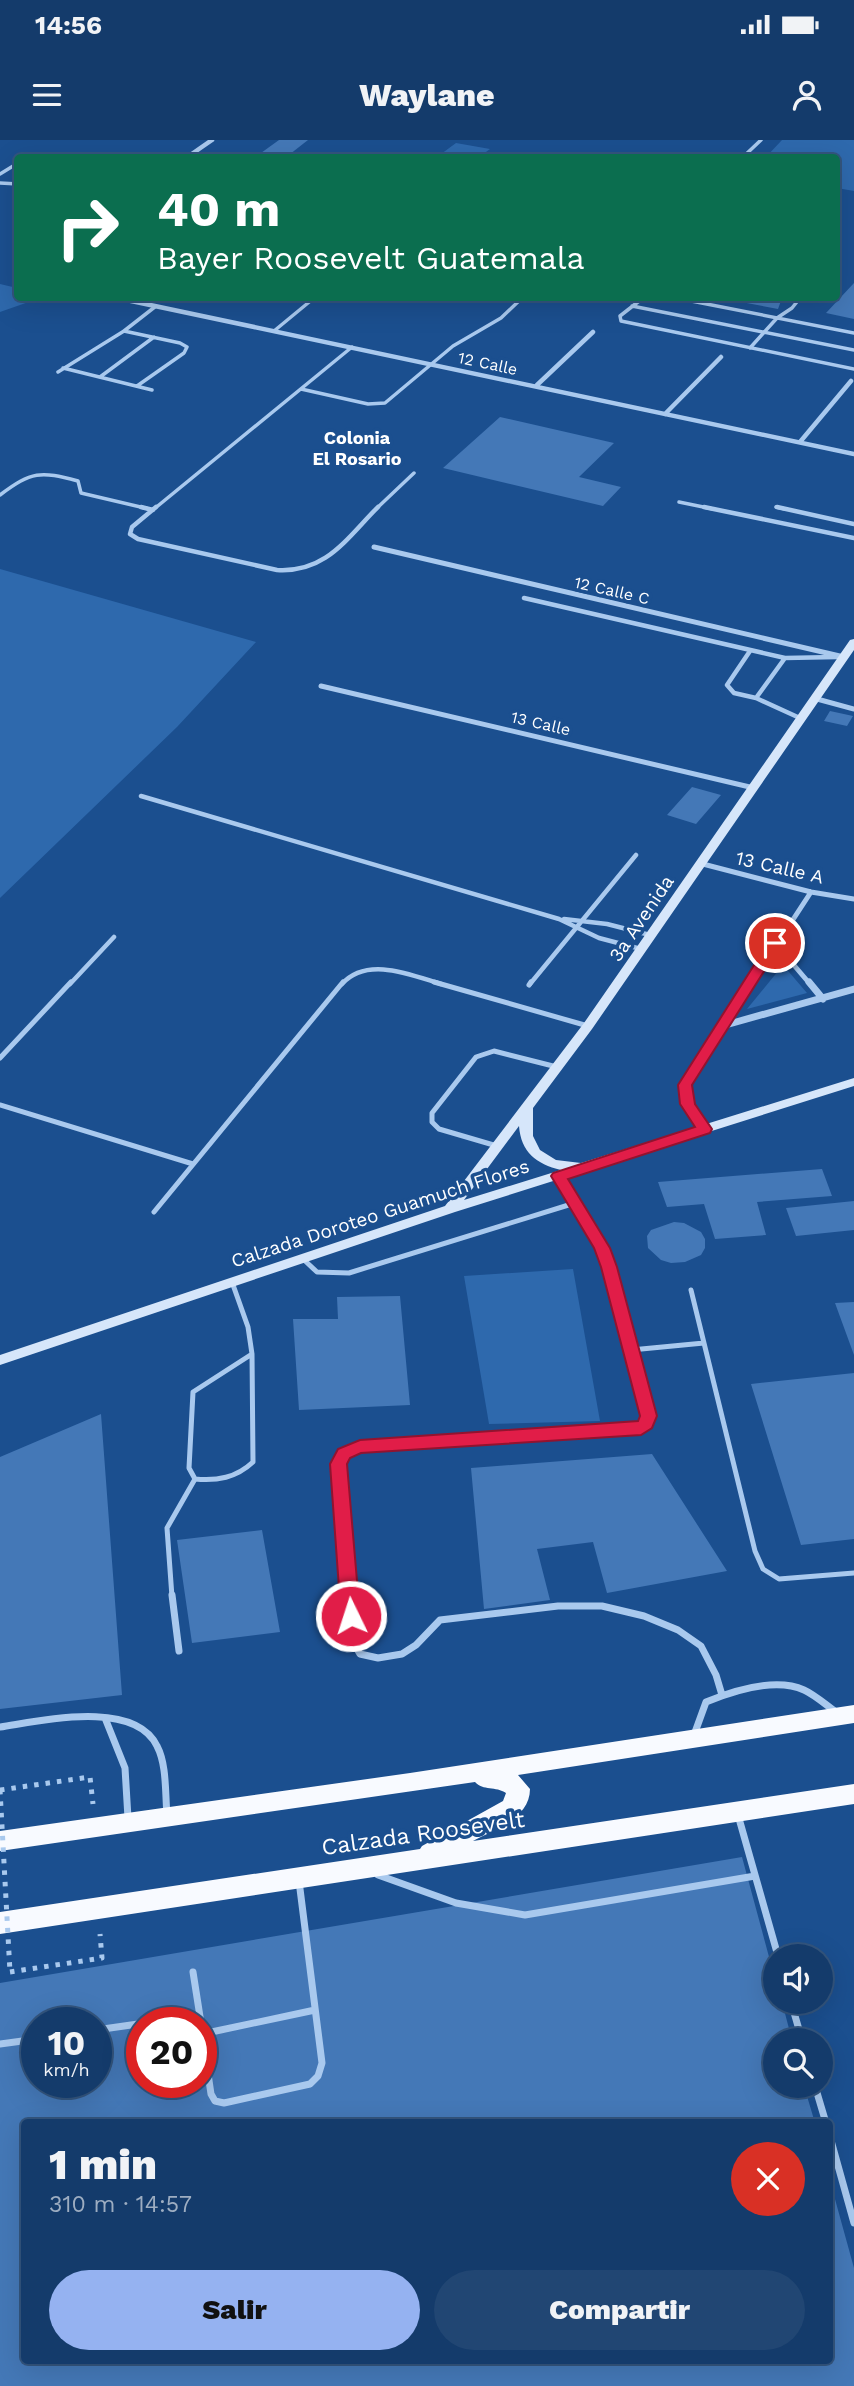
<!DOCTYPE html>
<html lang="es">
<meta charset="utf-8">
<style>
body{margin:0;font-family:"Work Sans",sans-serif;background:#214673;color:#f1f3f6;height:100vh;display:flex;flex-direction:column;font-size:26px;white-space:nowrap}
*{box-sizing:border-box;margin:0}
p{font-size:23px;color:#9dadc1}
.icon{flex:none;width:38px;height:38px;fill:none;stroke:currentColor;stroke-width:2;stroke-linecap:round;stroke-linejoin:round}
.map{position:relative;flex:1;overflow:hidden}
.side{position:absolute;left:21px;top:1979px;width:812px;height:245px;display:flex;flex-direction:column;background:#143b6b;border-radius:7px;box-shadow:0 7px 28px #0002,0 0 0 2px #33557e}
.side>*{flex:none}
.banner{position:absolute;left:14px;top:14px;width:826px;height:147px;border-radius:7px;box-shadow:0 7px 28px #0002,0 0 0 2px #33557e;background:#0b6e4f;color:#fff;overflow:hidden}
.buttons{position:absolute;left:763px;top:1804px;display:grid;gap:14px}
.buttons a{display:grid;place-items:center;width:70px;height:70px;border-radius:50%;background:#143b6b;box-shadow:0 7px 28px #0002,0 0 0 2px #33557e;font-size:35px}
.speed{position:absolute;left:21px;top:1867px;display:flex;gap:14px;font-size:35px;font-weight:700;text-align:center}
.speed>*{display:grid;place-content:center;width:91px;height:91px;border-radius:50%;background:#143b6b;box-shadow:0 7px 28px #0002,0 0 0 2px #33557e;line-height:1}
.speed small{font-size:18px;font-weight:400}
.speed .limit{border:10px solid #d22;background:#fff;color:#111}
.pin{position:absolute;display:grid;place-items:center;width:60px;height:60px;color:#fff;margin:-30px;border:4px solid #fff;border-radius:50%;box-shadow:0 2px 7px #0007}
.me{position:absolute;width:77px;margin:-38px;rotate:356deg;stroke-linejoin:round;filter:drop-shadow(0 0 5px #0008)}
.turn{display:flex;align-items:center;gap:24px;height:147px;padding:0 28px;font-size:32px}
.turn .icon{width:91px;height:91px;stroke-width:2.5}
.turn b{display:block;font-size:49px;line-height:60px}
.round{display:grid;place-items:center;flex:none;width:74px;height:74px;border-radius:37px;background:#214673}
.overview{display:flex;align-items:center;justify-content:space-between;height:119px;padding:0 28px}
h1{font-size:42px;font-weight:800;line-height:52px}
.button{display:flex;gap:14px;margin-top:auto;padding:14px 28px}
.button a{flex:1;height:80px;border-radius:42px;background:#95b2f1;color:#111;font-size:28px;font-weight:800;line-height:80px;text-align:center}
.button a+a{background:#214673;color:#f1f3f6}
.status{display:flex;justify-content:space-between;align-items:center;height:49px;padding:0 35px;background:#143b6b;direction:ltr}
.status svg{height:19px;fill:currentColor}
header{display:flex;justify-content:space-between;align-items:center;height:91px;padding:0 28px;background:#143b6b;font-size:32px;font-weight:800}
.map>svg:first-child{display:block}
.green{fill:#2e69ad}
.building{fill:#4478b7;fill-rule:evenodd}
.lines{fill:none;stroke-linecap:round;stroke-linejoin:round}
.path{stroke:#a9c9ee;stroke-width:5;stroke-dasharray:4.5 7;stroke-linecap:butt}
.service-far3{stroke:#a9c9ee;stroke-width:3.5}
.service-far2{stroke:#a9c9ee;stroke-width:4.5}
.service-far1{stroke:#a9c9ee;stroke-width:5}
.service{stroke:#a9c9ee;stroke-width:7}
.minor-far2{stroke:#a9c9ee;stroke-width:4.5}
.minor-far1{stroke:#a9c9ee;stroke-width:5}
.minor{stroke:#a9c9ee;stroke-width:7}
.secondary{fill:#d6e6fa;fill-rule:evenodd}
.trunk{fill:#f8faff;fill-rule:evenodd}
.path-bridge{stroke:#a9c9ee;stroke-width:5;stroke-dasharray:4.5 7;stroke-linecap:butt}
.route{fill:#e11d48;stroke:#92132f;stroke-width:2}
.labels{text-anchor:middle;stroke-width:7;stroke-linejoin:round;paint-order:stroke}
.far-street-label{font-size:16px;fill:#fff;stroke:#1b4f8f}
.far-neighbourhood-label{font-size:18px;font-weight:bold;fill:#fff;stroke:#1b4f8f}
.street-label{font-size:19px;fill:#fff;stroke:#1b4f8f}
.near-street-label{font-size:23px;fill:#fff;stroke:#1b4f8f}
</style>
<div class="status"><b>14:56</b><svg viewBox="0 0 49 12"><path d="M0 12V9h3v3zM5 12V6h3v6zM10 12V3h3v9zM15 12V0h3v12zM26 1h20v11H26zM47 4h2v5h-2z"/></svg></div>
<header><svg class="icon" aria-label="menu" viewBox="0 0 24 24"><path d="M4 6h16M4 12h16M4 18h16"/></svg>Waylane<svg class="icon" aria-label="person" viewBox="0 0 24 24"><circle cx="12" cy="8" r="4"/><path d="M4 21q1-7 8-7t8 7"/></svg></header>
<div class="map">
<svg width="854" height="2246" viewBox="0 0 854 2246">
<rect width="100%" height="100%" fill="#1b4f8f"/>
<!-- green -->
<path class="green" d="M782,0H854V51L837,48L836,18L766,17Z
M456,3L490,9L479,17H437Z
M0,144L17,148L18,158H40L0,172Z
M0,429L256,502L177,587L0,758Z
M783,825L807,853L747,869Z
M573,1129L600,1281L489,1284L464,1136Z"/>
<!-- building -->
<path class="building" d="M279,0H308L285,18H254Z
M854,143V179L826,173Z
M720,158H782L778,169Z
M500,277L614,303L579,337L621,347L603,366L443,328Z
M830,571L853,576L847,586L824,581Z
M692,647L721,655L696,684L667,675Z
M822,1029L832,1056L757,1062L766,1095L715,1099L704,1064L667,1067L658,1042Z
M854,1061V1090L796,1096L786,1068Z
M674,1082L684,1083L701,1092L705,1099V1108L701,1115L685,1122L671,1123L661,1120L648,1108L647,1096L651,1090Z
M400,1156L410,1265L299,1270L293,1179H338L337,1157Z
M854,1162V1215L835,1163Z
M854,1233V1399L801,1405L751,1244Z
M101,1274L122,1555L0,1569V1317Z
M652,1314L727,1431L607,1453L593,1402L537,1409L550,1460L484,1469L471,1328Z
M262,1390L280,1492L192,1503L177,1400Z
M742,1717L775,1839V1862H782L792,1900H775V1946H804L815,1983H24V2221H830V2041L854,2128V2246H0V1843ZM37,1883H96V1942H37ZM142,1883H201V1942H142Z"/>
<g class="lines">
<!-- path -->
<path class="path" d="M0,1650L90,1637L93,1664
M10,1832L102,1818L100,1794"/>
<!-- service-far3 -->
<path class="service-far3" d="M28,18H46
M742,18L761,0
M0,34L18,23
M0,43L18,44
M643,158L620,176L621,181L854,229
M676,158L854,193
M632,166L854,210
M124,191L180,203L187,207L184,213L137,246
M274,191L314,158
M750,208L777,178L792,168L800,158
M63,228L152,250
M58,232L124,191L156,166
M100,237L154,197
M301,249L368,264L385,263L453,206L501,178L522,158
M0,355C32,331 40,331 78,341L81,353L149,369
M679,362L713,369
M776,367L785,369
M154,369L352,207
M376,369L414,333"/>
<!-- service-far2 -->
<path class="service-far2" d="M141,367L153,370
M156,367L132,387L130,394L138,399L277,430C326,433 346,399 378,367
M704,367L854,398
M777,367L854,384
M524,458L785,518
M750,511L727,545L734,553L756,558L802,579
M756,558L785,518L837,517
M141,656L559,779L599,798L641,809
M564,779L607,784L650,795
M70,844L114,797
M342,844C367,816 411,835 441,844
M530,844L636,715"/>
<!-- service-far1 -->
<path class="service-far1" d="M434,842L588,886
M529,845L531,842
M0,918L71,842
M0,965L193,1024
M497,1006L439,989L432,982V973L476,917L494,911L557,927
M154,1072L343,842
M302,1118L317,1132L349,1133L575,1063
M232,1142L248,1187L252,1214
M691,1150L755,1411L763,1429L779,1439L854,1433
M631,1210L704,1203
M252,1214L253,1322C236,1338 217,1341 195,1339L189,1328L193,1252Z
M172,1457L167,1388L195,1339
M349,1457L339,1324L344,1313L360,1307L641,1289L649,1276L602,1108L559,1036"/>
<!-- service -->
<path class="service" d="M172,1455L179,1511
M349,1455L353,1502L360,1514L378,1518L402,1514L416,1505L440,1480L558,1466H602L644,1476L678,1490L701,1506L716,1535L722,1555
M105,1578L125,1628L128,1678
M0,1587C41,1581 134,1559 157,1606C167,1625 165,1653 167,1675
M694,1595L706,1562C733,1551 775,1537 804,1550C815,1555 826,1565 836,1572
M738,1675L778,1816
M378,1735L456,1763L525,1775L755,1736
M193,1832L201,1883
M791,1862L802,1900
M201,1886L211,1954L215,1961L224,1963L310,1944L318,1936L322,1923L299,1741
M96,1890L138,1884
M202,1894L315,1870
M0,1904L37,1899
M815,1946L826,1983
M830,1997L854,2083"/>
<!-- minor-far2 -->
<path class="minor-far2" d="M186,18L212,0
M117,158L854,314
M537,245L593,192
M665,274L721,217
M800,302L851,241"/>
<!-- minor-far1 -->
<path class="minor-far1" d="M374,407L844,517
M321,546L754,648
M817,559L854,569
M699,723L811,752L854,759
M775,803L810,844
M751,844L811,752"/>
<!-- minor -->
<path class="minor" d="M809,842L823,859
M722,886L854,849
M705,989L687,964L685,945L752,842"/>
<!-- secondary -->
<path class="secondary" d="M854,499V510L592,889L533,968V996L540,1010L556,1020L581,1023L854,938V946L455,1072L0,1225V1215L445,1066L584,883L850,500ZM519,986C521,1012 536,1024 561,1030L464,1060Z"/>
<!-- trunk -->
<path class="trunk" d="M854,1565V1583L518,1635L530,1649C530,1678 495,1689 473,1701L854,1644V1664L0,1794V1772L420,1709L422,1706L503,1661L506,1653C496,1646 483,1651 475,1642L0,1711V1691L410,1633Z"/>
<!-- path-bridge -->
<path class="path-bridge" d="M0,1650L10,1832"/>
</g>
<!-- route -->
<path class="route" d="M775,799L782,803L692,945L695,964L712,989L710,993L568,1039L610,1108L617,1127L657,1276L652,1288L641,1295L361,1313L350,1318L347,1324L360,1476L357,1481L351,1484L344,1481L341,1476L330,1324L338,1309L360,1300L638,1281L640,1276L601,1127L594,1108L551,1036L553,1033L695,987L680,964L678,945L768,803Z"/>
<g class="labels">
<!-- far-street labels -->
<g class="far-street-label">
<text transform="translate(488 223) rotate(12)" y="6">12 Calle</text>
<text transform="translate(612 450) rotate(13)" y="6">12 Calle C</text>
<text transform="translate(541 583) rotate(13)" y="6">13 Calle</text>
</g>
<!-- far-neighbourhood labels -->
<g class="far-neighbourhood-label">
<text x="357" y="304">Colonia<tspan x="357" dy="21">El Rosario</tspan></text>
</g>
<!-- street labels -->
<g class="street-label">
<text transform="translate(780 727) rotate(13)" y="7">13 Calle A</text>
<text transform="translate(641 778) rotate(-56)" y="7">3a Avenida</text>
<text transform="translate(380 1073) rotate(-18)" y="7">Calzada Doroteo Guamuch Flores</text>
</g>
<!-- near-street labels -->
<g class="near-street-label">
<text transform="translate(423 1693) rotate(-8)" y="8">Calzada Roosevelt</text>
</g>
</g>
</svg>
<div class="buttons">
<a><svg class="icon" aria-label="sound" viewBox="0 0 24 24"><path d="M4 9h4l5-4v14l-5-4H4zM17 9q2 3 0 6"/></svg></a>
<a><svg class="icon" aria-label="search" viewBox="0 0 24 24"><circle cx="10" cy="10" r="6"/><path d="M15 15l6 6"/></svg></a>
</div>
<div class="speed"><div>10<small>km/h</small></div><div class="limit">20</div></div>
<div class="pin" style="left:775px;top:803px;background:#d93025"><svg class="icon" aria-label="arrive" viewBox="0 0 24 24"><path d="M6 21V4h12l-3 4 3 4H6"/></svg></div>
<svg class="me" style="left:351px;top:1476px" viewBox="-20 -20 40 40"><circle r="17" fill="#e11d48" stroke="#fff" stroke-width="3"/><path d="M0-11L8 9 0 5-8 9z" fill="#fff"/></svg>
<div class="banner">
<div class="turn"><svg class="icon" aria-label="right" viewBox="0 0 24 24"><path d="M7 20v-9h11M14 6l5 5-5 5"/></svg><div><b>40 m</b>Bayer Roosevelt Guatemala</div></div>
</div>
<section class="side">
<div class="overview"><div><h1>1 min</h1><p>310 m · 14:57</p></div><a class="round" style="background:#d93025;color:#fff"><svg class="icon" aria-label="close" viewBox="0 0 24 24"><path d="M6 6l12 12M18 6L6 18"/></svg></a></div>
<div class="button"><a>Salir</a><a>Compartir</a></div>
</section>
</div>
